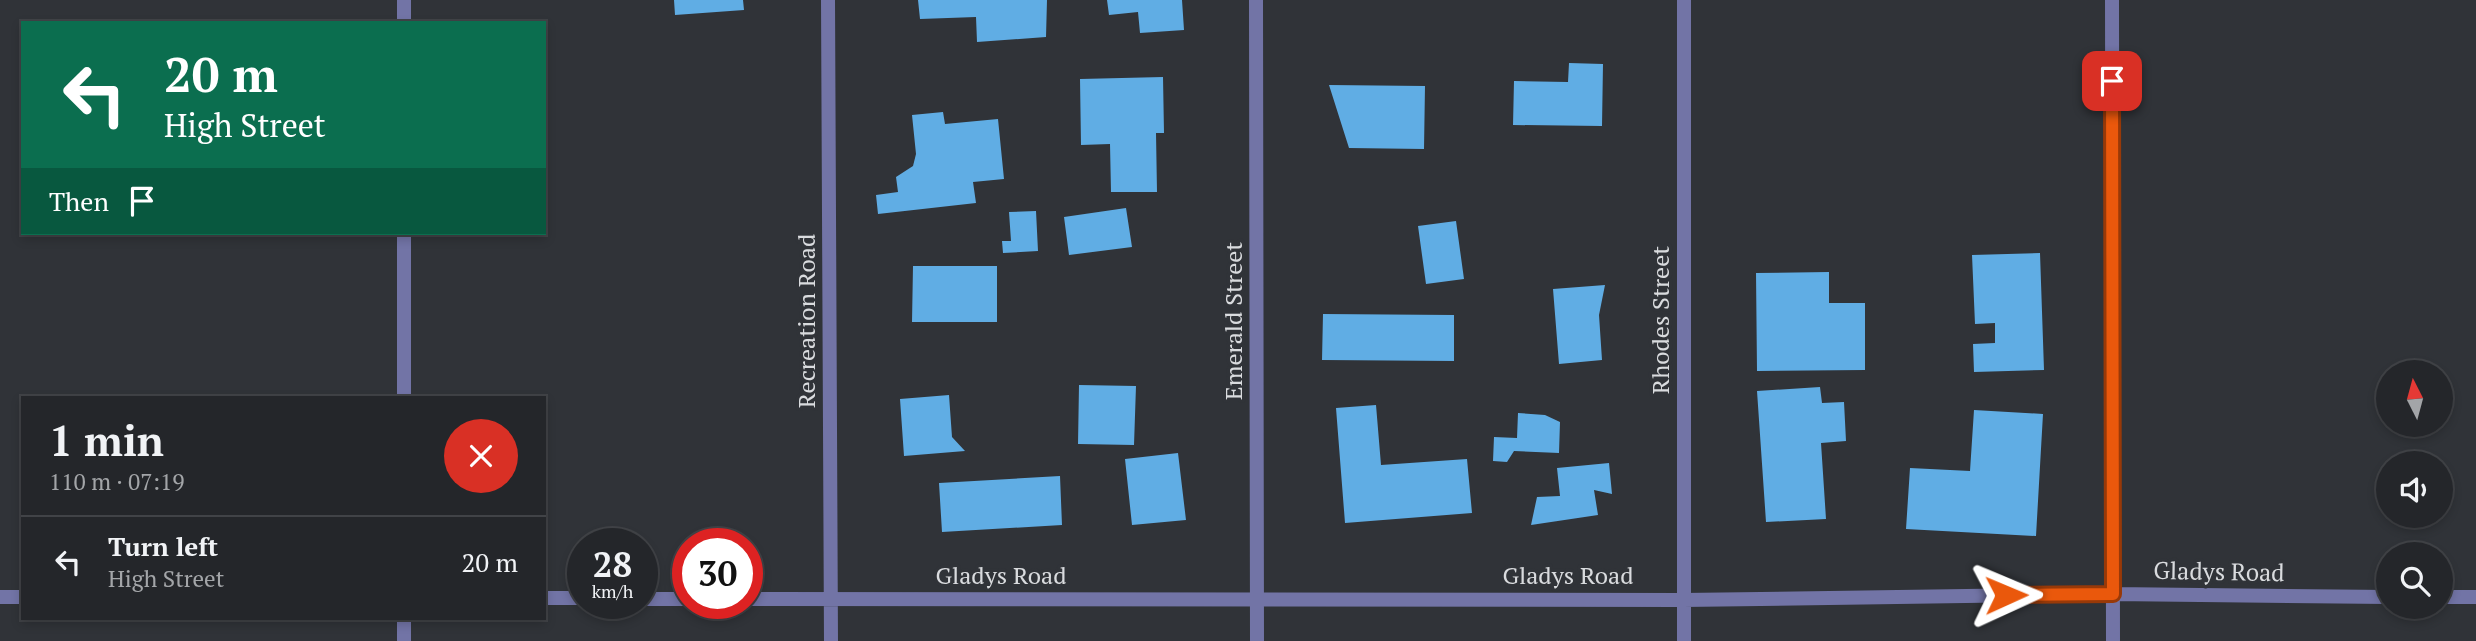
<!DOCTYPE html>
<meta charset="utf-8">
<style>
body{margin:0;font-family:"PT Serif",serif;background:#2c2e32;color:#f1f3f6;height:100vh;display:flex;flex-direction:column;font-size:26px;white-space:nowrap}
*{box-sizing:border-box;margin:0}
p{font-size:23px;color:#a3a5a8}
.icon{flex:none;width:38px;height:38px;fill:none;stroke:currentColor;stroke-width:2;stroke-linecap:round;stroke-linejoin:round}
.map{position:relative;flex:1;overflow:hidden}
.drawer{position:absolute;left:21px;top:396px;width:525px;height:224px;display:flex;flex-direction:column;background:#24262a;border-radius:0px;box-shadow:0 4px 10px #0003,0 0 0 2px #414347}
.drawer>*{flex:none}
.banner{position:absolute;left:21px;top:21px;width:525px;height:214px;border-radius:0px;box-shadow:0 4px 10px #0003,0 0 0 2px #414347;background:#0b6e4f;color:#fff;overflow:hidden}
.needle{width:46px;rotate:354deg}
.fabs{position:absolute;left:2376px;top:360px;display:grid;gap:14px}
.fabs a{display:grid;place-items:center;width:77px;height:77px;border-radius:50%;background:#24262a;box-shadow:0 4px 10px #0003,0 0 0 2px #414347;font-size:35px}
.speed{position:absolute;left:567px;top:528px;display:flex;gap:14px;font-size:35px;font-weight:700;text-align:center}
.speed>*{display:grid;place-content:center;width:91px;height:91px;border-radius:50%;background:#24262a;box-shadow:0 4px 10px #0003,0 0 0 2px #414347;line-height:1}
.speed small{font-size:18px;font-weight:400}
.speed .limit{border:10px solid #d22;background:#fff;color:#111}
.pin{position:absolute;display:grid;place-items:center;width:60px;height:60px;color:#fff;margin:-30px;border-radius:14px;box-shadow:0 4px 10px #0006}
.me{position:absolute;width:77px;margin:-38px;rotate:89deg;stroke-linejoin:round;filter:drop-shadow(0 0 5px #0008)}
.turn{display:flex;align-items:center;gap:24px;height:147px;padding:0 28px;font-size:32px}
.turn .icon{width:91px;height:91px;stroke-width:2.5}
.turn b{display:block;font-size:49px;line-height:60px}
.then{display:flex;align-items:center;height:66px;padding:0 28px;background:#0003;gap:14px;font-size:26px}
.round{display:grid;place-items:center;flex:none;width:74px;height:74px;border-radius:37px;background:#2c2e32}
.summary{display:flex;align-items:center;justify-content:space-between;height:119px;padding:0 28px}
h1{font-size:42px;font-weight:800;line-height:52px}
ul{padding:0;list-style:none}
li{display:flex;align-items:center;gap:21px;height:91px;padding:0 28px;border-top:2px solid #414347}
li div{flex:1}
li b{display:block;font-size:26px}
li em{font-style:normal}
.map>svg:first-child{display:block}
.building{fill:#60ade4}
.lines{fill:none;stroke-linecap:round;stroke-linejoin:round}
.street{stroke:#7274a6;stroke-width:14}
.route-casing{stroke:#983908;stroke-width:18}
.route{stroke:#ea580c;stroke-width:12}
.labels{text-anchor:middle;stroke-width:7;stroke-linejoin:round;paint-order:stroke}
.street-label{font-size:24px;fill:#d9dbde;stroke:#303338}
</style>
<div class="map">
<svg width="2476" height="641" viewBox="0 0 2476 641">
<rect width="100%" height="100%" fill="#303338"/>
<!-- building -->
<path class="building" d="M674,0H743L744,10L675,15Z
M918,0H1047L1046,37L977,42L976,17L920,19Z
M1107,0H1182L1184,30L1140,33L1138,12L1109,15Z
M1569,63L1603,64L1602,126L1513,125L1514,81L1568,82Z
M1163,77L1164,133H1156L1157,192H1111L1110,144L1081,145L1080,79Z
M1329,85L1425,86L1424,149L1349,148Z
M943,112L945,124L998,119L1004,179L973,182L976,203L878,214L876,195L898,192L896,177L913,166L916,154L912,115Z
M1126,208L1132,247L1069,255L1064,217Z
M1036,211L1038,251L1003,253L1002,241H1011L1009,212Z
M1456,221L1464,279L1426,284L1418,226Z
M2040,253L2044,370L1974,372L1973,344L1995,343V323L1975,324L1972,255Z
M913,266H997V322H912Z
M1829,272V303H1865V370L1757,371L1756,273Z
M1605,285L1599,315L1602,360L1559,364L1553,289Z
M1323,314L1454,315V361L1322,360Z
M1079,385L1136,386L1134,445L1078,444Z
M1820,387L1822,403L1844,402L1846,441L1821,443L1826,519L1766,522L1757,391Z
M949,395L952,437L965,451L904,456L900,399Z
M1376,405L1381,465L1467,459L1472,513L1345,523L1336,408Z
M1974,410L2043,414L2036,536L1906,529L1910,468L1970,471Z
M1518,413L1545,415L1560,422L1559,453L1514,451L1507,462L1493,461L1494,437L1517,438Z
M1178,453L1186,520L1132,525L1125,459Z
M1609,463L1612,494L1594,490L1598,515L1531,525L1537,497L1560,496L1557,468Z
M1060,476L1062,525L942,532L939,483Z"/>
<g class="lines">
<!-- street -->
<path class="street" d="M404,0V23
M828,0L831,641
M1256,0L1257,641
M2112,0L2113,641
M404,233V397
M0,597H23
M2441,597H2476
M544,598H583
M642,599H688
M747,599L1683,600L2113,594L2389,597
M404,618V641
M1684,641V0"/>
</g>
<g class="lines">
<defs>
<path id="route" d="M2006,595L2113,594L2112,81"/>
</defs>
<!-- route casing -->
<use href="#route" class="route-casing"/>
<!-- route -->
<use href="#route" class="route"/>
</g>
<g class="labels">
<!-- street labels -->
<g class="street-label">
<text transform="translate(1661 320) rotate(-90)" y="8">Rhodes Street</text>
<text transform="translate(807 321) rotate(-90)" y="8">Recreation Road</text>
<text transform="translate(1234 321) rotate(-90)" y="8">Emerald Street</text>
<text transform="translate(2219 572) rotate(1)" y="8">Gladys Road</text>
<text x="1001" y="584">Gladys Road</text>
<text x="1568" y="584">Gladys Road</text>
</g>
</g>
</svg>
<div class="fabs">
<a><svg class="needle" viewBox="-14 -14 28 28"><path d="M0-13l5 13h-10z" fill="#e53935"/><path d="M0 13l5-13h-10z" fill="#a3a5a8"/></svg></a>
<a><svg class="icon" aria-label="sound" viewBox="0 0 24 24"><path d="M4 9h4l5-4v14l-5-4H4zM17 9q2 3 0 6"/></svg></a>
<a><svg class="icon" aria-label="search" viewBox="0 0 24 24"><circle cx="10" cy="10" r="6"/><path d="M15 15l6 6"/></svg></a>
</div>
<div class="speed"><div>28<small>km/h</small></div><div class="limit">30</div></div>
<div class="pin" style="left:2112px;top:81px;background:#d93025"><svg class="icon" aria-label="arrive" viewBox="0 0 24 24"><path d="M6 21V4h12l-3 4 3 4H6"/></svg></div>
<svg class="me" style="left:2006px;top:595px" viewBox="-20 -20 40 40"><path d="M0-17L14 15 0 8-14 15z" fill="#ea580c" stroke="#fff" stroke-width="4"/></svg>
<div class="banner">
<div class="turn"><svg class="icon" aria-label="left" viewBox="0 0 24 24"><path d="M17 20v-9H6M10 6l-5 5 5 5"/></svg><div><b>20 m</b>High Street</div></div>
<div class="then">Then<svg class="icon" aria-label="arrive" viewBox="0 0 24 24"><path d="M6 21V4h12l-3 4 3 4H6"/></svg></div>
</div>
<section class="drawer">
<div class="summary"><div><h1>1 min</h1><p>110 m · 07:19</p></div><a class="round" style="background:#d93025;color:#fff"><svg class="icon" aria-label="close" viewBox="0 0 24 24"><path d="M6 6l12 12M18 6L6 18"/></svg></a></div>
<ul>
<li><svg class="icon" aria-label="left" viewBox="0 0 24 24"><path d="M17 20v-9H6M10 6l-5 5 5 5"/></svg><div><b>Turn left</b><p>High Street</p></div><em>20 m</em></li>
</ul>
</section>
</div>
